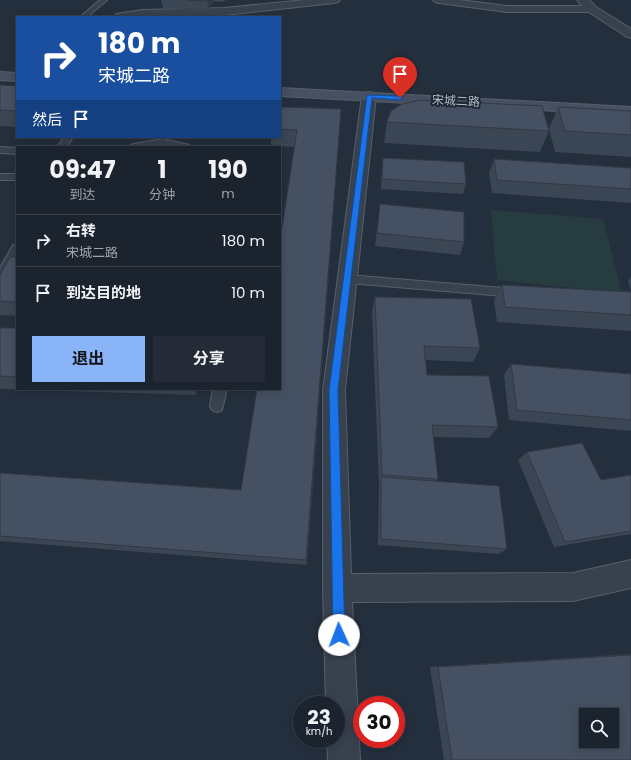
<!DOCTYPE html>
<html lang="zh">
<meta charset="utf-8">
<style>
body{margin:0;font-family:Poppins,"Noto Sans SC",sans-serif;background:#242b36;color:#f1f3f6;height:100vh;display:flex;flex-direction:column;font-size:15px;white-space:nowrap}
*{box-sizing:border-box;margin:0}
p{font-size:13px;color:#a0a4aa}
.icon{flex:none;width:22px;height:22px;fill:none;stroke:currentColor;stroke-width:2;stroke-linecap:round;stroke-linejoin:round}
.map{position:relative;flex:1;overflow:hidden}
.side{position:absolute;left:16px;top:146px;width:265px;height:244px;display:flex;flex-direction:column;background:#1b232e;border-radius:0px;box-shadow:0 2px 10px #0003,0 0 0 1px #39404a}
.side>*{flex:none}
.top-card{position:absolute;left:16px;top:16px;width:265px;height:122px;border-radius:0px;box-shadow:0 2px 10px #0003,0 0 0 1px #39404a;background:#1a4fa0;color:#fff;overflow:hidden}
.tools{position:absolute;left:579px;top:708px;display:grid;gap:8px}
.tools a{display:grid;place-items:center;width:40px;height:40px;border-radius:0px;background:#1b232e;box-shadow:0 2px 10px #0003,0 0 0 1px #39404a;font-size:20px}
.speed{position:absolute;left:293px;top:696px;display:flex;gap:8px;font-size:20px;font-weight:700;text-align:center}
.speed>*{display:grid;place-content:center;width:52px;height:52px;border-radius:50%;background:#1b232e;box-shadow:0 2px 10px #0003,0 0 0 1px #39404a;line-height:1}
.speed small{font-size:10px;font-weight:400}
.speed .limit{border:6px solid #d22;background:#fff;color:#111}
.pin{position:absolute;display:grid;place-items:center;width:34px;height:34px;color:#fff;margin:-41px -17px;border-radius:50% 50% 50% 0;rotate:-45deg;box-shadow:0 0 4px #0007}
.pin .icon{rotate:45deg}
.me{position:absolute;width:44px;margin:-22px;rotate:358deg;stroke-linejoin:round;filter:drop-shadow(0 0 3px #0008)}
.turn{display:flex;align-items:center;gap:14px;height:84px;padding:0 16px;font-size:18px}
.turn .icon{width:52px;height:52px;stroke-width:2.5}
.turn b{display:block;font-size:28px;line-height:34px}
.then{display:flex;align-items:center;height:38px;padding:0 16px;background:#0003;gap:8px;font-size:15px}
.eta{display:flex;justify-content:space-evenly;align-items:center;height:68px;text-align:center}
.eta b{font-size:24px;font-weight:700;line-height:28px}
.cta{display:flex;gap:8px;margin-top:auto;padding:8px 16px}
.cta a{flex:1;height:46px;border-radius:0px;background:#8ab4f8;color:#111;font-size:16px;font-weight:700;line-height:46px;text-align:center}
.cta a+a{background:#242b36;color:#f1f3f6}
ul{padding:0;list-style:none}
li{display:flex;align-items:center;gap:12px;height:52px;padding:0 16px;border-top:1px solid #39404a}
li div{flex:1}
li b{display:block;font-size:15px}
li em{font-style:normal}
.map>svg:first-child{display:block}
.green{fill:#263c3f}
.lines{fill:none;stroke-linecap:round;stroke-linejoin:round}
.lane-casing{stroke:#565f6c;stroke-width:2}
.street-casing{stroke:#565f6c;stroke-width:2}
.secondary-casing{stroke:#565f6c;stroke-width:2}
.lane{fill:#38414e;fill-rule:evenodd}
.street{fill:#38414e;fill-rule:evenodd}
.secondary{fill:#465061;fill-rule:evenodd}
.wall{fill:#3b4654}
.shaded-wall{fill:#303945}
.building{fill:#455162;stroke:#303945;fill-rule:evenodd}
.route{fill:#1a73e8;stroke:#114b97}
.labels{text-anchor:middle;stroke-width:4;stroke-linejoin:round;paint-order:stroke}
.far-street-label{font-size:12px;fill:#b4bcc9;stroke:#1d2633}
</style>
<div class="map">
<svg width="631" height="760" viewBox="0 0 631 760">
<rect width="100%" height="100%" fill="#242f3e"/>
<!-- green -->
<path class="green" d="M491,210L603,219L622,293L497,280Z"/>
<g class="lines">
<defs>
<path id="lane" d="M100,0H107L87,17H80Z
M64,137H73L67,147H57Z
M163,139L189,145L191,147H173L163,145L149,147H128L133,144Z
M0,147L17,148V154L0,153Z
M0,174H17V180H0Z
M17,244V258L4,281L0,282V268L13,245Z
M348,275L515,289L519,290L521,293L519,296L515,297L348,283L344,282L342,279L344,276Z
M213,389H227L222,410L217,412L212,410L210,406Z"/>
<path id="street" d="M306,0H340L338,2L334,3L224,15L114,17L116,14L142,10L224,8Z
M433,0H460L507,6H582L577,0H589L596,7L631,29V38L627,37L589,12H507L439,3L435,2Z
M369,92L374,93L376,96L345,390L351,574L573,573L631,560V588L573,601L352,602L360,760H328L327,739H336V705H326L323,588V390L362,96L364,93Z"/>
<path id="secondary" d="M0,72L17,73V81L0,80Z
M280,88L631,107V115L280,96Z"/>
</defs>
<!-- lane casing -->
<use href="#lane" class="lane-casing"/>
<!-- street casing -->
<use href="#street" class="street-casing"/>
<!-- secondary casing -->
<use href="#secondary" class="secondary-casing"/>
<!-- lane -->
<use href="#lane" class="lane"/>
<!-- street -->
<use href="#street" class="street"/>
<!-- secondary -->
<use href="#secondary" class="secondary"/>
</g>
<!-- wall -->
<path class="wall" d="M161,0H225L224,2L213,1L209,10L163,8Z
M0,85L17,86V127L0,126Z
M280,107L341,109L307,565L0,541V473L241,490L295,147L271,146V137H280Z
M558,107L631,111V157L555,152L549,129Z
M387,122L549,131L540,152L384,143Z
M383,158L466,184L463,194L381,189L382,167Z
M494,159L631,168V203L492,193L489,173Z
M380,204L464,242L460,255L375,246Z
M17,257V316L0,315V275Z
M631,277V291L628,281Z
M502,285L631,292V331L497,322L494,300Z
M375,297L480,348L473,362L426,360L427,375L498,427L489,438L433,437L438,479L437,481L507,549L499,554L378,545L379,485L372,312Z
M0,328H17V389H198L196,395L0,389Z
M511,364L631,374V431L509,420L504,375Z
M527,452L601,480L631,475V534L554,547L518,460Z
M631,654V760H444L430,667Z"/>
<!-- shaded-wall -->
<path class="shaded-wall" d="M208,0H213V1L209,10L207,1Z
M341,109L340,126L307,565L306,560Z
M194,389H198L196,395Z"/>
<!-- building -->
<path class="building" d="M187,0H208L207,1Z
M0,85L17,86V111L0,110Z
M420,100L542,106L549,131L387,122L391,111L402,104Z
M280,107L341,109L306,560L0,536V473L241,490L257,389H280V241L297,130L280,129Z
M558,107L631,111V135L565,131Z
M383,158L464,162L466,184L382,179Z
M494,159L631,168V189L497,180Z
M380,204L464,212V242L377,233Z
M10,257H17V302L0,301V275Z
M502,285L631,292V315L505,307Z
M375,297L471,299L480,348L424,346L427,375L489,376L498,427L432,425L438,479L382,475Z
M0,328H17V377L0,376Z
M511,364L631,374V420L517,410Z
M582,443L601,480L631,475V531L565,542L527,452Z
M381,477L499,486L507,549L381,539Z
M631,655V760H452L438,667ZM586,715H612V741H586Z"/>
<!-- route -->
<path class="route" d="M367,95L400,96L403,98L400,100L372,98L338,390L345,635L343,639L339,641L335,639L333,635L329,390Z"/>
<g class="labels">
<!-- far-street labels -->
<g class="far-street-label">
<text transform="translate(456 101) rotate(3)" y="4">宋城二路</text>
</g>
</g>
</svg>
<div class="tools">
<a><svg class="icon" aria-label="search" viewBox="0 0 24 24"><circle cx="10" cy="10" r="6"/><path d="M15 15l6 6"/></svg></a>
</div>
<div class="speed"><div>23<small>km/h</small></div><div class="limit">30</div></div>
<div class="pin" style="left:400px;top:98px;background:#d93025"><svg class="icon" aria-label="arrive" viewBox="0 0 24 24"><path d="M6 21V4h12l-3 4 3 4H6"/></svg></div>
<svg class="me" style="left:339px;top:635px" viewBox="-20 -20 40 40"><circle r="19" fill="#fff"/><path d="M0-13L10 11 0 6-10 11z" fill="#1a73e8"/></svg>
<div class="top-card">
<div class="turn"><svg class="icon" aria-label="right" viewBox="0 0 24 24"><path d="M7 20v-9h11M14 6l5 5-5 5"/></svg><div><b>180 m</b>宋城二路</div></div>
<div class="then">然后<svg class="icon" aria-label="arrive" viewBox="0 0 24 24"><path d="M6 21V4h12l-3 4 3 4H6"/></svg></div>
</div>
<section class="side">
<div class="eta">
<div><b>09:47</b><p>到达</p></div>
<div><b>1</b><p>分钟</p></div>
<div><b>190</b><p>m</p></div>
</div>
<ul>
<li><svg class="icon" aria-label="right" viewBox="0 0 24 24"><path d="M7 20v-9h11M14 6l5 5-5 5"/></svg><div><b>右转</b><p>宋城二路</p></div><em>180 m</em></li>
<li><svg class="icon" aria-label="arrive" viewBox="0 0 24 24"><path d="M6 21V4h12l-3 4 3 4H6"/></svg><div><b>到达目的地</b></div><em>10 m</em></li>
</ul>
<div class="cta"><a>退出</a><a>分享</a></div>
</section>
</div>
